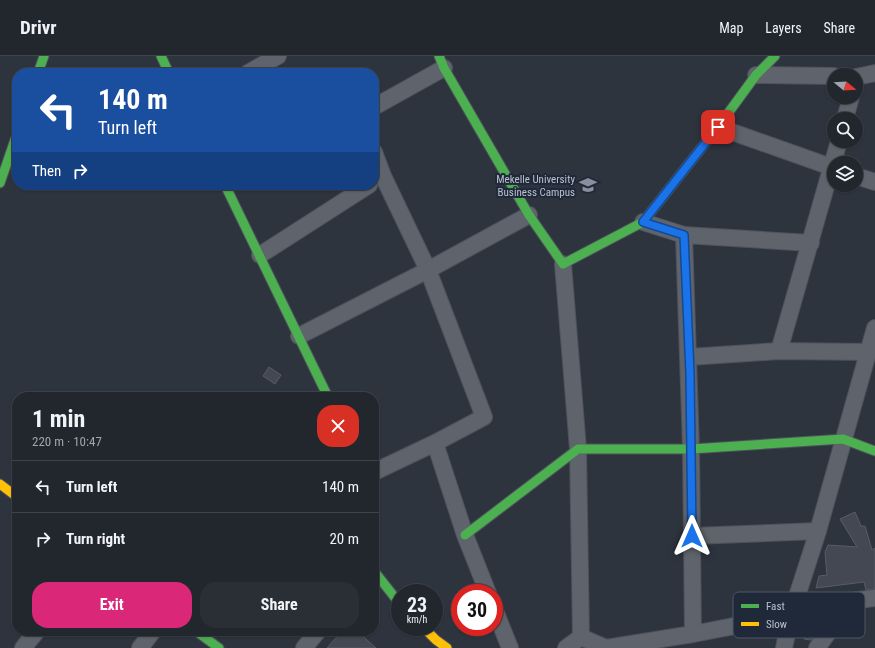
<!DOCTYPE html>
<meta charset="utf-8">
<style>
:root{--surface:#22272e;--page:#2a2f36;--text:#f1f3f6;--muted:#a2a5aa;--line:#3f444a;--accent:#db2777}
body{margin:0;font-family:"Roboto Condensed",sans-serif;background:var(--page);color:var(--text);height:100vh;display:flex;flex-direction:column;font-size:15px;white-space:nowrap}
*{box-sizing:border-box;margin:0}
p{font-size:13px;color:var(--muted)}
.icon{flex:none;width:22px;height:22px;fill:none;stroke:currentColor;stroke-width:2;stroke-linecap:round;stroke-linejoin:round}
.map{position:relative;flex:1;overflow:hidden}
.panel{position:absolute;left:12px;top:336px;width:367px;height:244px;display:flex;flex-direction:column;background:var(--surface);border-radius:16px;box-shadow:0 1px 3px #0004,0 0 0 1px var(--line)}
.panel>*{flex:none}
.guide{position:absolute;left:12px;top:12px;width:367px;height:122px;border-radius:16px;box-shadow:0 1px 3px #0004,0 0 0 1px var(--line);background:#1a4fa0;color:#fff;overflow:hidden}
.needle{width:26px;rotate:108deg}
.buttons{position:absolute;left:827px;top:12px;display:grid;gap:8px}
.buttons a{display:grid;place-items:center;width:36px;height:36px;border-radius:50%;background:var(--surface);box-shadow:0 1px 3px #0004,0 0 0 1px var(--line);font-size:20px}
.speed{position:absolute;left:391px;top:528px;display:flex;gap:8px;font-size:20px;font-weight:700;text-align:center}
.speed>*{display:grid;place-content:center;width:52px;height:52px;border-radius:50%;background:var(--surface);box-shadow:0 1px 3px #0004,0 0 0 1px var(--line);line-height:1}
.speed small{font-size:10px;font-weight:400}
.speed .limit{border:6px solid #d22;background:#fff;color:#111}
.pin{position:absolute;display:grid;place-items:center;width:34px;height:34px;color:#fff;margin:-17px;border-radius:8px;box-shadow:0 2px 6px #0006}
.me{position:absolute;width:44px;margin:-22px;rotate:0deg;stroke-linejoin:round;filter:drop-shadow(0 0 3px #0008)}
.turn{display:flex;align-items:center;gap:14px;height:84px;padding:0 20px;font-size:18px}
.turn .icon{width:52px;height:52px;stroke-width:2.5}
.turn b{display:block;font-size:28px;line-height:34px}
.then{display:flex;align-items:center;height:38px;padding:0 20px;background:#0003;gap:8px;font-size:15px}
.round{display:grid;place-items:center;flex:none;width:42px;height:42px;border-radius:16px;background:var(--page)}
.headline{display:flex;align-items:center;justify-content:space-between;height:68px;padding:0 20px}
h1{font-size:24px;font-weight:700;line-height:30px}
.cta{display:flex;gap:8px;margin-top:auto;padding:8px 20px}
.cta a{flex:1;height:46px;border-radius:16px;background:var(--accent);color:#fff;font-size:16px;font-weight:700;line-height:46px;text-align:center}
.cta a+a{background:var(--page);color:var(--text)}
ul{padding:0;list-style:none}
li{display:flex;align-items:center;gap:12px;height:52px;padding:0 20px;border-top:1px solid var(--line)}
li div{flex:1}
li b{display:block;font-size:15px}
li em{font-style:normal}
header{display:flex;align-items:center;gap:24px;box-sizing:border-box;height:56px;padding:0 20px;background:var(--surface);border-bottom:1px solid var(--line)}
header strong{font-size:19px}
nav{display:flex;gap:22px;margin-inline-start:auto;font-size:14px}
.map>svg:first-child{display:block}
.building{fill:#434852;stroke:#575c65}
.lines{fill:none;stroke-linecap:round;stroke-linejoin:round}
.street-casing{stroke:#4c515b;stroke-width:18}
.fast-casing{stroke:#4c515b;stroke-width:11}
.slow-casing{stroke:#4c515b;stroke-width:11}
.street{stroke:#5f636b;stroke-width:16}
.fast{stroke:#4caf50;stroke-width:9}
.slow{stroke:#ffc107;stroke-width:9}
.route-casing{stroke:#114b97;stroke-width:10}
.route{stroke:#1a73e8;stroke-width:7}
.labels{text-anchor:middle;stroke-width:4;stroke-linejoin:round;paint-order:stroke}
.poi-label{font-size:11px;fill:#bac0ce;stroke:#20293a;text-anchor:end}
.key{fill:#20293a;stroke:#4e5666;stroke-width:1}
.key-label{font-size:11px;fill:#bac0ce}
</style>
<header>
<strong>Drivr</strong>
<nav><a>Map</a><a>Layers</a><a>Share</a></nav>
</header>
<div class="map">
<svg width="875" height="592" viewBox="0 0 875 592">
<rect width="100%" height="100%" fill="#2e343e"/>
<g class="building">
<polygon points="269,311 281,319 275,328 263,320"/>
<polygon points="855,456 861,470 865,470 872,494 875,492 875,533 866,534 864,526 816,532 819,520 827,519 825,496 828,489 857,491 840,463"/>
<polygon points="809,570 819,574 811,584 804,583"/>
<polygon points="342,575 357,575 376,592 327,592"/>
</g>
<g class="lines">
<g class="street-casing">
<g id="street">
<polyline points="248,17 278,0"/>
<polyline points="756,19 834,20"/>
<polyline points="856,21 875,17"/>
<polyline points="374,51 444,12"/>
<polyline points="845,63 851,41"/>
<polyline points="718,71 834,112"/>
<polyline points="374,96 383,120 428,214 484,361 435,387 374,416"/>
<polyline points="856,120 875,126"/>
<polyline points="643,166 684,179 811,187"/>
<polyline points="684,179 691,393 693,578"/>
<polyline points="260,199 369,129"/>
<polyline points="563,208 578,393 581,581"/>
<polyline points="299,280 428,214 529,159"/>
<polyline points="779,295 839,85"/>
<polyline points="689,301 779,295 869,296"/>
<polyline points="435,387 465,479 488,537"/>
<polyline points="692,480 818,475"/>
<polyline points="494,552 510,592"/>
<polyline points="23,592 37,575"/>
<polyline points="140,592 153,575"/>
<polyline points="304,592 318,575"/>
<polyline points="566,592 581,581 606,592 693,578 791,559 851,545 875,542"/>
<polyline points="784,592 791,559 818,475 875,272"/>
<polyline points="817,592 851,545"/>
</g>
</g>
<g class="fast-casing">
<g id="fast">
<polyline points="161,0 169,17"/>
<polyline points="439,0 444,12 529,159 563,208 643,166 718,71 756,19 775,0"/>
<polyline points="38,17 44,0"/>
<polyline points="0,127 17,78"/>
<polyline points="225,129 328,341"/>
<polyline points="465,479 578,393 691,393 843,383 875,395"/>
<polyline points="374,515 400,548"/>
<polyline points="196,575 219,592"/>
</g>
</g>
<g class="slow-casing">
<g id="slow">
<polyline points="0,428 17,441"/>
<polyline points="423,571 436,584 447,592"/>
</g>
</g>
<use href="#street" class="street"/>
<use href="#fast" class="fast"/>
<use href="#slow" class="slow"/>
</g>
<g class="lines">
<g class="route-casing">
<polyline id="route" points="692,480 690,317 684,179 643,166 718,71"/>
</g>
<use href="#route" class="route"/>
</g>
<defs>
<g id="university-bare" transform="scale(1.38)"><path d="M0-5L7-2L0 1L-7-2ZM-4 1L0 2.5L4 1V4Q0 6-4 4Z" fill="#898f9c" stroke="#20293a" stroke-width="2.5" paint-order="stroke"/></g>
</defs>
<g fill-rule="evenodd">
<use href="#university-bare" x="588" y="129"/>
</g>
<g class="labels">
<g class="poi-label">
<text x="575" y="127">Mekelle University<tspan x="575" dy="13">Business Campus</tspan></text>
</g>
</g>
<rect x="733" y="536" width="132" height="46" rx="6" class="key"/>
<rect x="741" y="548" width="18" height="4" fill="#4caf50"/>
<rect x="741" y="566" width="18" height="4" fill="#ffc107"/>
<g class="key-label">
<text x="766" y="554">Fast</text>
<text x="766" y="572">Slow</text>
</g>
</svg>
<div class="buttons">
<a><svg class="needle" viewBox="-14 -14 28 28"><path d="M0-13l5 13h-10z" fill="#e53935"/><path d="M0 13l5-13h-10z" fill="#a2a5aa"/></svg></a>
<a><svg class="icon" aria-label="search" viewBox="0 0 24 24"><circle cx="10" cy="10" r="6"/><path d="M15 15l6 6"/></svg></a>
<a><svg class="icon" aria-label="layers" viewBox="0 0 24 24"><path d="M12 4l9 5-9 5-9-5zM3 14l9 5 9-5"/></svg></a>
</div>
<div class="speed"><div>23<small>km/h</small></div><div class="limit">30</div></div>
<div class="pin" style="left:718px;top:71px;background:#d93025"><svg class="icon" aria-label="arrive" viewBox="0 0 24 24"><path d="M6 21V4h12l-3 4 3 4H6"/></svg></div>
<svg class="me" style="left:692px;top:480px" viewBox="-20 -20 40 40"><path d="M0-17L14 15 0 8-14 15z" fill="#1a73e8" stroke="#fff" stroke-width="4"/></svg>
<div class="guide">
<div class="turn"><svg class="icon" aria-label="left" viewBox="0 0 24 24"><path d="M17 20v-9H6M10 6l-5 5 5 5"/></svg><div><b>140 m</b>Turn left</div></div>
<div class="then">Then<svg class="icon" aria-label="right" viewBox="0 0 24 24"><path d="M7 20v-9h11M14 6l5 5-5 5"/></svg></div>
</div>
<section class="panel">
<div class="headline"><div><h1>1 min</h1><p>220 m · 10:47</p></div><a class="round" style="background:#d93025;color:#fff"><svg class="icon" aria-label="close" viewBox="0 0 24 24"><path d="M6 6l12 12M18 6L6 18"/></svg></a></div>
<ul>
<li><svg class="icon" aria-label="left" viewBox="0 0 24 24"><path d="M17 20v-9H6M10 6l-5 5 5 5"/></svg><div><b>Turn left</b></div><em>140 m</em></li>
<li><svg class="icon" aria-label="right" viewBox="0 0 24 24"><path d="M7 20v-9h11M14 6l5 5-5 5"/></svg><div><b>Turn right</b></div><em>20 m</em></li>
</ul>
<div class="cta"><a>Exit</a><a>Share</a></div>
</section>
</div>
